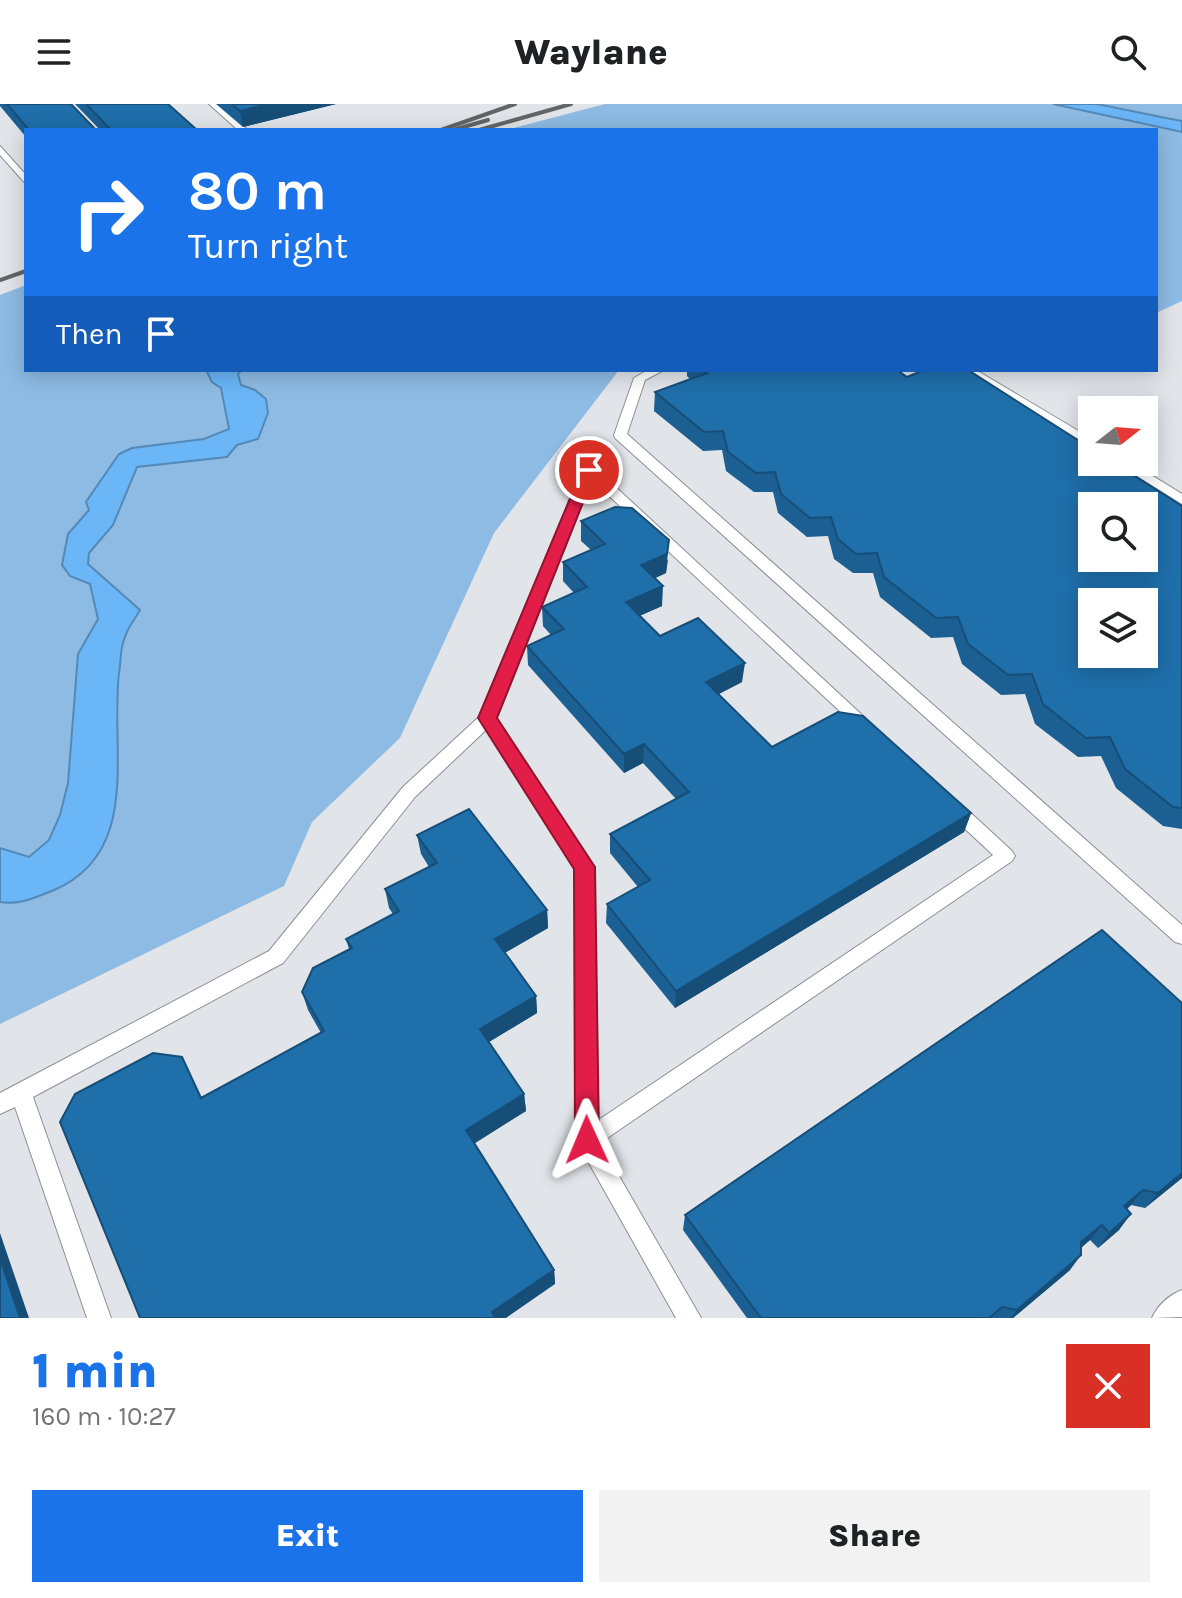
<!DOCTYPE html>
<meta charset="utf-8">
<style>
:root{--surface:#fff;--page:#f2f2f2;--text:#202124;--muted:#757577;--accent:#1a73e8}
body{margin:0;font-family:Karla,sans-serif;background:var(--page);color:var(--text);height:100vh;display:flex;flex-direction:column;font-size:30px;white-space:nowrap}
*{box-sizing:border-box;margin:0}
p{font-size:26px;color:var(--muted)}
.icon{flex:none;width:44px;height:44px;fill:none;stroke:currentColor;stroke-width:2;stroke-linecap:round;stroke-linejoin:round}
.map{position:relative;height:1214px;overflow:hidden}
.details{display:flex;flex-direction:column;background:var(--surface);flex:1}
.details>*{flex:none}
.guide{position:absolute;left:24px;top:24px;width:1134px;height:244px;border-radius:0px;box-shadow:0 4px 20px #0003;background:#1a73e8;color:#fff;overflow:hidden}
.needle{width:52px;rotate:73deg}
.buttons{position:absolute;left:1078px;top:292px;display:grid;gap:16px}
.buttons a{display:grid;place-items:center;width:80px;height:80px;border-radius:0px;background:var(--surface);box-shadow:0 4px 20px #0003;font-size:40px}
.pin{position:absolute;display:grid;place-items:center;width:68px;height:68px;color:#fff;margin:-34px;border:4px solid #fff;border-radius:50%;box-shadow:0 2px 8px #0007}
.me{position:absolute;width:88px;margin:-44px;rotate:359deg;stroke-linejoin:round;filter:drop-shadow(0 0 6px #0008)}
.turn{display:flex;align-items:center;gap:28px;height:168px;padding:0 32px;font-size:36px}
.turn .icon{width:104px;height:104px;stroke-width:2.5}
.turn b{display:block;font-size:56px;line-height:68px}
.then{display:flex;align-items:center;height:76px;padding:0 32px;background:#0003;gap:16px;font-size:30px}
.round{display:grid;place-items:center;flex:none;width:84px;height:84px;border-radius:0px;background:var(--page)}
.overview{display:flex;align-items:center;justify-content:space-between;height:136px;padding:0 32px}
h1{font-size:48px;font-weight:800;line-height:60px;color:var(--accent)}
.primary-button{display:flex;gap:16px;margin-top:auto;padding:16px 32px}
.primary-button a{flex:1;height:92px;border-radius:0px;background:var(--accent);color:#fff;font-size:32px;font-weight:800;line-height:92px;text-align:center}
.primary-button a+a{background:var(--page);color:var(--text)}
header{display:flex;justify-content:space-between;align-items:center;height:104px;padding:0 32px;background:var(--surface);font-size:36px;font-weight:800}
.map>svg:first-child{display:block}
.green{fill:#8ebbe3}
.water{fill:#6bb6f7;stroke:#5489b7;stroke-width:2}
.lines{fill:none;stroke-linecap:round;stroke-linejoin:round}
.service-casing{stroke:#8c8f93;stroke-width:2}
.service{fill:#fff;fill-rule:evenodd}
.rail{stroke:#626466;stroke-width:4}
.wall{fill:#1b5f93}
.shaded-wall{fill:#164e78}
.building{fill:#1f6fab;stroke:#164e78;stroke-width:2;fill-rule:evenodd}
.route{fill:#e11d48;stroke:#92132f;stroke-width:2}
</style>
<header><svg class="icon" aria-label="menu" viewBox="0 0 24 24"><path d="M4 6h16M4 12h16M4 18h16"/></svg>Waylane<svg class="icon" aria-label="search" viewBox="0 0 24 24"><circle cx="10" cy="10" r="6"/><path d="M15 15l6 6"/></svg></header>
<div class="map">
<svg width="1182" height="1214" viewBox="0 0 1182 1214">
<rect width="100%" height="100%" fill="#e1e5e9"/>
<g class="green">
<polygon points="605,0 1182,0 1182,197 1156,209 1156,26 506,26"/>
<polygon points="26,181 26,266 619,266 494,429 400,634 312,718 284,782 0,920 0,191"/>
</g>
<g class="water">
<polygon points="1053,0 1097,0 1171,15 1182,17 1182,28"/>
<path d="M206,266H242L238,270L241,281L255,286L266,295L268,309L258,335L237,341L227,353L137,363L113,421L89,449L88,460L140,506C135,515 128,523 125,533C120,543 121,558 119,569C110,645 143,750 52,787C33,794 20,801 0,798V744L29,753L49,736L60,711L68,679L78,550L98,515L90,480L70,472L62,461L68,430L89,406L86,398L119,350L132,344L204,335L229,325L221,284L212,278Z"/>
</g>
<g class="lines">
<g class="service-casing">
<g id="service">
<polygon points="209,0 218,0 248,26 238,26"/>
<polygon points="0,42 26,71 26,80 0,51"/>
<polygon points="648,266 664,266 645,276 627,330 1182,821 1182,840 1175,838 615,334 614,331 634,274"/>
<polygon points="961,266 976,266 1092,335 1092,344"/>
<polygon points="1114,358 1130,358 1182,390 1182,400"/>
<polygon points="589,362 594,363 875,623 873,627 861,627 592,376 496,614 593,763 597,1017 993,751 948,709 945,704 948,699 960,699 1012,747 1015,752 1012,757 600,1039 701,1214 676,1214 576,1036 575,764 487,625 415,693 283,859 33,993 111,1214 87,1214 15,1003 0,1010 0,989 269,847 403,683 481,611 582,366"/>
<path d="M1182,1186V1213L1152,1214C1158,1201 1169,1191 1182,1186Z"/>
</g>
</g>
<use href="#service" class="service"/>
<g class="rail">
<polyline points="441,26 515,0"/>
<polyline points="453,26 488,16"/>
<polyline points="479,26 571,0"/>
<polyline points="0,176 26,167"/>
</g>
</g>
<g class="wall">
<polygon points="0,0 71,0 96,26 26,26 26,33 0,2"/>
<polygon points="75,0 168,0 197,26 100,26"/>
<polygon points="216,0 336,0 243,23"/>
<polygon points="687,266 897,266 907,273 1182,402 1182,725 1163,722 1116,684 1101,652 1078,653 1035,620 1025,590 1001,591 962,560 953,533 931,534 880,493 873,469 853,469 834,455 828,432 807,433 778,409 773,388 754,388 726,367 722,346 703,347 654,307 655,288 690,275 687,272"/>
<polygon points="581,417 668,456 666,469 655,474 662,502 639,512 660,532 742,578 719,590 772,643 971,709 964,728 675,904 606,819 607,800 638,783 610,749 610,730 676,695 643,659 624,669 528,561 527,542 551,531 543,522 542,503 574,489 563,477 563,458 591,446 581,437"/>
<polygon points="417,731 547,806 548,824 505,849 536,892 537,909 489,938 524,990 526,1007 474,1039 554,1166 555,1180 201,994 321,929 308,906 302,888 349,845 346,835 393,810 389,804 385,785 429,763 421,750"/>
<polygon points="1182,899 1182,1074 1145,1104 1131,1101 1127,1105 1119,1126 1098,1144 1090,1136 1081,1144 1070,1166 1013,1214 747,1214 683,1126 685,1111"/>
</g>
<g class="shaded-wall">
<polygon points="268,0 336,0 243,23 240,7"/>
<polygon points="669,436 666,469 640,481 641,461"/>
<polygon points="663,482 662,502 626,518 626,498"/>
<polygon points="745,559 742,578 705,597 706,578"/>
<polygon points="644,640 643,659 624,669 624,650"/>
<polygon points="971,709 964,728 675,904 676,887"/>
<polygon points="547,806 548,824 497,853 495,835"/>
<polygon points="536,892 537,909 482,942 480,925"/>
<polygon points="524,990 526,1007 469,1043 466,1026"/>
<polygon points="1182,1069 1182,1074 1145,1104 1158,1089"/>
<polygon points="1143,1086 1131,1101 1112,1118 1124,1102"/>
<polygon points="1131,1110 1119,1126 1098,1144 1109,1129"/>
<polygon points="1102,1121 1090,1136 1070,1153 1081,1138"/>
<polygon points="0,1129 29,1214 20,1214 0,1154"/>
<polygon points="1081,1151 1070,1166 1013,1214 1011,1214 1017,1206"/>
<polygon points="554,1166 555,1180 506,1214 493,1214 492,1208"/>
</g>
<g class="building">
<polygon points="7,0 71,0 96,26 29,26"/>
<polygon points="86,0 168,0 197,26 111,26"/>
<polygon points="232,0 268,0 240,7"/>
<path d="M704,266H897L907,273L924,266H968L1092,345V358H1113L1182,402V704L1173,703L1125,665L1110,633L1086,634L1043,600L1032,570L1008,571L968,540L958,513L936,514L884,473L877,449L856,450L838,435L831,413L810,414L781,390L775,368L756,369L728,348L723,327L704,328L655,288L707,269ZM1092,402H1144V454H1092ZM1092,498H1144V550H1092Z"/>
<polygon points="615,403 632,404 669,436 667,450 641,461 663,482 626,498 660,532 698,514 745,559 706,578 772,643 838,608 863,612 971,709 676,887 607,800 650,776 610,730 689,688 644,640 624,650 527,542 564,525 542,503 587,483 563,458 605,440 581,417"/>
<polygon points="469,705 547,806 495,835 536,892 480,925 524,990 466,1026 554,1166 492,1208 495,1214 140,1214 60,1018 75,990 153,949 182,953 201,994 324,927 302,888 313,864 352,844 346,835 399,807 385,785 437,759 417,731"/>
<polygon points="1102,826 1182,899 1182,1069 1158,1089 1143,1086 1124,1102 1131,1110 1109,1129 1102,1121 1081,1138 1081,1151 1017,1206 1002,1203 989,1214 761,1214 685,1111"/>
<polygon points="0,1154 20,1214 0,1214"/>
</g>
<polygon class="route" points="589,361 596,366 497,614 595,763 599,1036 596,1044 587,1048 579,1044 575,1036 574,765 478,614 582,366"/>
</svg>
<div class="buttons">
<a><svg class="needle" viewBox="-14 -14 28 28"><path d="M0-13l5 13h-10z" fill="#e53935"/><path d="M0 13l5-13h-10z" fill="#757577"/></svg></a>
<a><svg class="icon" aria-label="search" viewBox="0 0 24 24"><circle cx="10" cy="10" r="6"/><path d="M15 15l6 6"/></svg></a>
<a><svg class="icon" aria-label="layers" viewBox="0 0 24 24"><path d="M12 4l9 5-9 5-9-5zM3 14l9 5 9-5"/></svg></a>
</div>
<div class="pin" style="left:589px;top:366px;background:#d93025"><svg class="icon" aria-label="arrive" viewBox="0 0 24 24"><path d="M6 21V4h12l-3 4 3 4H6"/></svg></div>
<svg class="me" style="left:587px;top:1036px" viewBox="-20 -20 40 40"><path d="M0-17L14 15 0 8-14 15z" fill="#e11d48" stroke="#fff" stroke-width="4"/></svg>
<div class="guide">
<div class="turn"><svg class="icon" aria-label="right" viewBox="0 0 24 24"><path d="M7 20v-9h11M14 6l5 5-5 5"/></svg><div><b>80 m</b>Turn right</div></div>
<div class="then">Then<svg class="icon" aria-label="arrive" viewBox="0 0 24 24"><path d="M6 21V4h12l-3 4 3 4H6"/></svg></div>
</div>
</div>
<section class="details">
<div class="overview"><div><h1>1 min</h1><p>160 m · 10:27</p></div><a class="round" style="background:#d93025;color:#fff"><svg class="icon" aria-label="close" viewBox="0 0 24 24"><path d="M6 6l12 12M18 6L6 18"/></svg></a></div>
<div class="primary-button"><a>Exit</a><a>Share</a></div>
</section>
